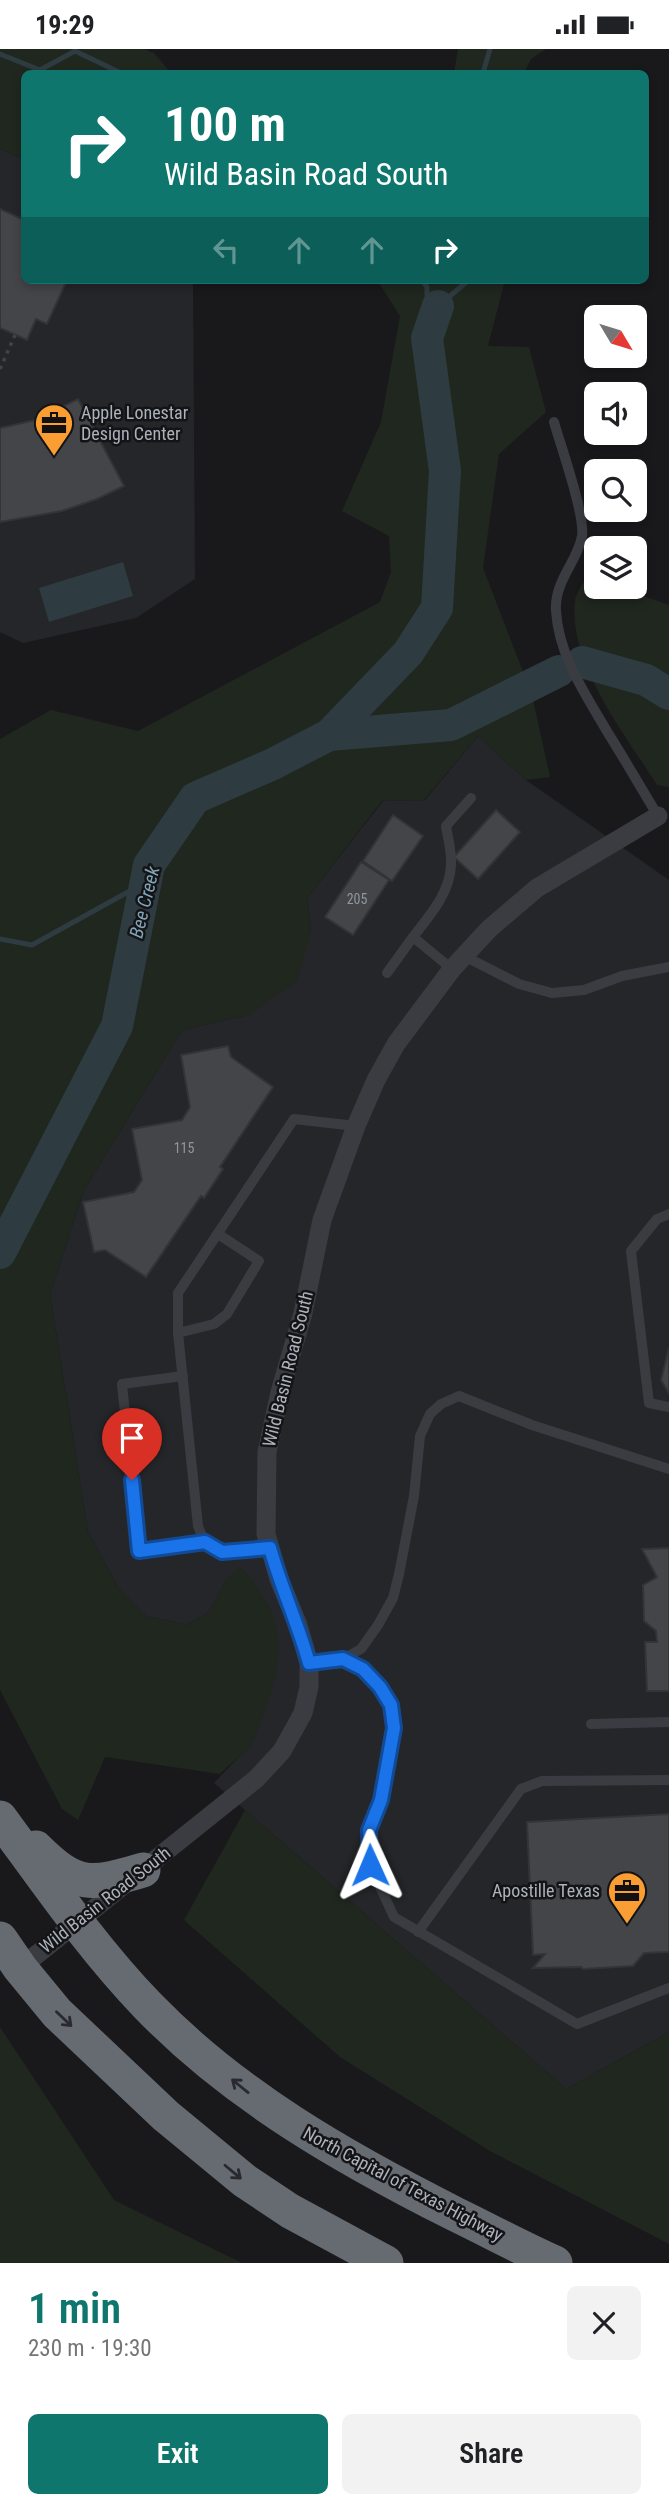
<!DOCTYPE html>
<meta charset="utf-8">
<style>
:root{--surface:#fff;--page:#f2f2f2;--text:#202124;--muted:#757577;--accent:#0f766e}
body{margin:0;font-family:"Roboto Condensed",sans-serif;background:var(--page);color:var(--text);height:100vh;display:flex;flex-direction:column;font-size:26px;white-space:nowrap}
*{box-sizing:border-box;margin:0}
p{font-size:23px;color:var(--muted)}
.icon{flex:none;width:38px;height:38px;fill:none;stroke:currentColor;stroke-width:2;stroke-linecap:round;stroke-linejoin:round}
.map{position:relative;height:2214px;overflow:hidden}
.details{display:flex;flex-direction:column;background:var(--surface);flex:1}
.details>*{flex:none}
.guide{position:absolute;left:21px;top:21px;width:628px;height:214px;border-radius:10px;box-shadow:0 4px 10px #0003;background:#0f766e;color:#fff;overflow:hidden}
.needle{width:46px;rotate:128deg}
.fabs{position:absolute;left:584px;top:256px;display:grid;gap:14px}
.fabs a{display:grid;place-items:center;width:63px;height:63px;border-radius:10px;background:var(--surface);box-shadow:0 4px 10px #0003;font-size:35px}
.pin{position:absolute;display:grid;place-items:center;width:60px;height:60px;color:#fff;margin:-72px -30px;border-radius:50% 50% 50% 0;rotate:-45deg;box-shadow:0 0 7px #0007}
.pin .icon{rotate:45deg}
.me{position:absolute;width:77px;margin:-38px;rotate:359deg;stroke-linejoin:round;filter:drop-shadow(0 0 5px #0008)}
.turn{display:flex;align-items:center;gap:24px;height:147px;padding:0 28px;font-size:32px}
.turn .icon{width:91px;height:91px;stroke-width:2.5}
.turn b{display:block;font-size:49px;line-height:60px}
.lanes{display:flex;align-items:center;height:66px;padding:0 28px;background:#0003;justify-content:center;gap:35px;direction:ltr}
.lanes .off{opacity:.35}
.round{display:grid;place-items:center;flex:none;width:74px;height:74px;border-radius:10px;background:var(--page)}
.head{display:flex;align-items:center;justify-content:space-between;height:119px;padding:0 28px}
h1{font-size:42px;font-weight:600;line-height:52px;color:var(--accent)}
.action{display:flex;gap:14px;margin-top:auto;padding:14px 28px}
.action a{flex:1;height:80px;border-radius:10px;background:var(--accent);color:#fff;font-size:28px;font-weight:600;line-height:80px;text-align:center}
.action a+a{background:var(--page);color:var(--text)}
.status{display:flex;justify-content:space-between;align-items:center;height:49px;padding:0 35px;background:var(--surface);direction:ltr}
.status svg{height:19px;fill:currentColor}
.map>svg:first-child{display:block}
.built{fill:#252629}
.green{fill:#1f271f}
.water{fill:#2e3b41}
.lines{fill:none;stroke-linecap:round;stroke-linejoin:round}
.stream{stroke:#2e3b41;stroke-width:5}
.river{stroke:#2e3b41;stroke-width:32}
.building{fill:#434549;stroke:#333438;stroke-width:2}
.path{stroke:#404348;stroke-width:3.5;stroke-dasharray:3.5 5;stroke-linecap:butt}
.lane{stroke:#3a3c41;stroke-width:10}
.street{stroke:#3a3c41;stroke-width:19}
.highway{stroke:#666b72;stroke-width:35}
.oneway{stroke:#282a2e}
.route-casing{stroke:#114b97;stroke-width:18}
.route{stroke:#1a73e8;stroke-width:12}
.labels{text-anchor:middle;stroke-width:5;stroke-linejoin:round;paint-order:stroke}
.number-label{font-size:14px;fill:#91979f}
.poi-label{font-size:18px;fill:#abb2bc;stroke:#141417;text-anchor:start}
.street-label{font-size:18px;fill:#abb2bc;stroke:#141417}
.water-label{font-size:19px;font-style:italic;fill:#81a5b8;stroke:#141417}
</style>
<div class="status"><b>19:29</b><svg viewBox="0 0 49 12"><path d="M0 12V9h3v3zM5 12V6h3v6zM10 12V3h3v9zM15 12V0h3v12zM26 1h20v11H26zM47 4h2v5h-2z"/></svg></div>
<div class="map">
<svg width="669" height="2214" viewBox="0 0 669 2214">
<rect width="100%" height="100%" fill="#19191c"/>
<g class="built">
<polygon points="0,100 24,110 24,231 193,231 195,530 136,569 23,594 0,583"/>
<polygon points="478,687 526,731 669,831 669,1983 566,2040 214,1734 252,1694 227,1530 209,1563 187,1576 146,1567 119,1540 88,1483 50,1245 84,1141 182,981 249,966 311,883 307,849 383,752 425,751"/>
</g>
<g class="green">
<polygon points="0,0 144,0 154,4 171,24 24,24 24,110 0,100"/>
<polygon points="458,0 546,0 531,10 524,24 454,24"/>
<path d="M377,231H505L488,297L529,298L546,363L499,405L483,519L532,646L550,728L526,731L478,687L424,751L382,752L307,849L311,883L297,932L249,966L182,981L84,1141L50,1245L88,1483L119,1540L146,1567L187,1576L209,1563L227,1529L240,1518C285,1564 287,1605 264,1664C260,1673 257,1686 252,1694C244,1705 230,1715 220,1725L105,1708L78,1771L62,1760L0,1641V690L51,661L138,682L380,553L391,523L389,487L342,462L381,373L400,267Z"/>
<path d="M587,527L597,531V537H615L669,556V738L657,736C625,685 568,614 575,552C576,544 583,535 587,527Z"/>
<polygon points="245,1761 566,2040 669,1983 669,2195 490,2102 340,2008 184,1871"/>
<polygon points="0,1978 114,2151 242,2214 0,2214"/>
</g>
<polygon class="water" points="123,513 133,547 49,573 39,539"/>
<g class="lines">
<g class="stream">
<polyline points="0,5 40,21 75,2 121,24"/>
<polyline points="483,24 490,0"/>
<polyline points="422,231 427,238 427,289"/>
<polyline points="438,257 469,231"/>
<polyline points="0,890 32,896 146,833"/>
</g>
<g class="river">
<polyline points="582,613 646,631 669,645"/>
<polyline points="329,686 408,604 437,559 445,422 427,289 438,257"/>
<polyline points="0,1204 117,977 149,816 195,749 273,715 329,686 451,676 559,622"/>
</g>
</g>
<g class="building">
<polygon points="0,160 24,171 24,231 67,231 47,275 36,270 27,291 0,279"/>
<polygon points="78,350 124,437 97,450 62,462 0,473 0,379 35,371"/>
<polygon points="496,761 520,783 478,830 454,808"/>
<polygon points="393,766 423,787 392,832 363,812"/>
<polygon points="361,813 389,831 353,886 325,868"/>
<polygon points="228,997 231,1008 273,1038 220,1118 223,1120 204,1149 201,1147 146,1228 105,1201 94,1203 83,1153 134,1143 142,1131 132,1080 182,1071 190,1058 181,1006"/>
<polygon points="669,1299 669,1344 661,1331"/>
<polygon points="669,1499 669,1642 647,1642 645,1593 657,1593 656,1582 644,1572 643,1536 657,1528 642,1500"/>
<polygon points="669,1765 669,1903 644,1904 633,1917 583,1920 581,1918 533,1919 545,1905 533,1906 527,1773"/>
</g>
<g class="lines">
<polyline class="path" points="0,320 15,286"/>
<g class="lane">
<path d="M554,373C561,398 585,465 582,487C578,512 554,532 556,562C559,608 586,646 608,684C625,711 641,739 658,767"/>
<path d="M413,888C430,866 450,844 451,816C452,803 448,790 446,777L471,749"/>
<polyline points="464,907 519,935 552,944 584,941 622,927 669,918"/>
<polyline points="387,924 413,888 452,920"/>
<polyline points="669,1165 657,1170 631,1202 649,1354 669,1358"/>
<polyline points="178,1284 214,1275 227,1265 259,1212 218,1185"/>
<polyline points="183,1327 122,1335 139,1502 205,1493"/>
<path d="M270,1499C240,1501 210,1513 198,1477L178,1284V1244L294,1070L356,1077"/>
<polyline points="343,1610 363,1620 380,1638 391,1656 394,1679 390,1701 381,1751 369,1781 370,1816 394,1868 577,1975 669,1939"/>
<polyline points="309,1614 343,1610 361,1600 378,1576 393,1549 399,1525 414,1447 420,1387 430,1365 441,1355 459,1347 532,1376 669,1420"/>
<polyline points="591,1675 669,1673"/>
<polyline points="418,1883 521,1740 542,1732 669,1731"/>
</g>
<polyline class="street" points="20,1919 256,1730 282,1702 303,1664 309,1638 309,1614 298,1576 279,1530 266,1485 267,1403 280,1343 303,1264 322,1171 356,1077 376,1031 396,995 452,920 489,880 537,839 658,767"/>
<g class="highway">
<path d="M0,1769C47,1833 93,1900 148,1957C235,2047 344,2109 455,2165C488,2181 521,2199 555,2214"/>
<path d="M36,1799C77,1840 92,1836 143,1821"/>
<polyline points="0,1890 20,1919 57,1964 166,2067 245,2132 290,2162 386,2214"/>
</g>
</g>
<defs><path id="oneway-shaft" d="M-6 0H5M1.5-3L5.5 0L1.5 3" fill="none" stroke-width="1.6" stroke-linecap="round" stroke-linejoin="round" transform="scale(1.75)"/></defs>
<g class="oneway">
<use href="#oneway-shaft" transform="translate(64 1970) rotate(44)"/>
<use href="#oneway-shaft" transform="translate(240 2037) rotate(-141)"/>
<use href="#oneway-shaft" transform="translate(233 2123) rotate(40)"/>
</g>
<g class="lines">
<g class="route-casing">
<path id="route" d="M132,1431L139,1502L205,1493L222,1503L270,1499C281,1538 298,1575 309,1614L343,1610L363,1620L380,1638L391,1656L394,1679L390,1701L381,1751L369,1781L370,1816"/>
</g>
<use href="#route" class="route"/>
</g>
<defs>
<g id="office-pin" transform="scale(2.0125)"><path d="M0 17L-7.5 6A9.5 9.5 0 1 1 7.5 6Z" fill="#fa9d33" stroke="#141417"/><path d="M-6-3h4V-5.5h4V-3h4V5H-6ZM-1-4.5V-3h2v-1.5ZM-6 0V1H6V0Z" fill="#111"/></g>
</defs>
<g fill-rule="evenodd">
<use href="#office-pin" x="54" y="374"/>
<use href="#office-pin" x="627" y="1842"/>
</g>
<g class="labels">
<g class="number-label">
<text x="357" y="855">205</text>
<text x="184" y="1104">115</text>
</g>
<g class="poi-label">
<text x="81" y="370">Apple Lonestar<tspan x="81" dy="21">Design Center</tspan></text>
<text x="600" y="1848" text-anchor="end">Apostille Texas</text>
</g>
<g class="street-label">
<text transform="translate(288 1320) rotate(-76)" y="6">Wild Basin Road South</text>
<text transform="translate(105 1851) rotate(-38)" y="6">Wild Basin Road South</text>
<text transform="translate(403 2135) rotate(28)" y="6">North Capital of Texas Highway</text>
</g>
<g class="water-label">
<text transform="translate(144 853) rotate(-76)" y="7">Bee Creek</text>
</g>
</g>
</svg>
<div class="fabs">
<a><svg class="needle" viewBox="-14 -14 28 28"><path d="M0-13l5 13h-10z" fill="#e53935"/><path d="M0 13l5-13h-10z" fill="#757577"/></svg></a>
<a><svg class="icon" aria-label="sound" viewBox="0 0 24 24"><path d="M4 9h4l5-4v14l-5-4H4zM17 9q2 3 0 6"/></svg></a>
<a><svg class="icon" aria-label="search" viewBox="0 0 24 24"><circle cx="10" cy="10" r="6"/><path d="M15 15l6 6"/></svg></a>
<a><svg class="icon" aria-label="layers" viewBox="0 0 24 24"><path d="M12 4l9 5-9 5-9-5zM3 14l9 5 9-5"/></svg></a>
</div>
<div class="pin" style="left:132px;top:1431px;background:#d93025"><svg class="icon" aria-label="arrive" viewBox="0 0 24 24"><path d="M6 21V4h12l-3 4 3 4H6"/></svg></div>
<svg class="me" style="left:370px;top:1816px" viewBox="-20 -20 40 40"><path d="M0-17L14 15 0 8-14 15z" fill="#1a73e8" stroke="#fff" stroke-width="4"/></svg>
<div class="guide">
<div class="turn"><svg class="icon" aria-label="right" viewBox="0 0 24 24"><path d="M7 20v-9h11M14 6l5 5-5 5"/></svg><div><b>100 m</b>Wild Basin Road South</div></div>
<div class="lanes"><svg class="icon off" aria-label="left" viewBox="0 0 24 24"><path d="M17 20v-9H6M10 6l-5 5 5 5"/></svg><svg class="icon off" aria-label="ahead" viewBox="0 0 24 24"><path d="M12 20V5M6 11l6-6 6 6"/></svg><svg class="icon off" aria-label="ahead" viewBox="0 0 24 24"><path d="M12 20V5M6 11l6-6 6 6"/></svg><svg class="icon" aria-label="right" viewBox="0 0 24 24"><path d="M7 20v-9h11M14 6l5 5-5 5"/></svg></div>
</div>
</div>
<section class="details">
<div class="head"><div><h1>1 min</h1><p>230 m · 19:30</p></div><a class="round"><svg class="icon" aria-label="close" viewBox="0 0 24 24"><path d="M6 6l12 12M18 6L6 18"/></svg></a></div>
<div class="action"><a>Exit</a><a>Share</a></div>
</section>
